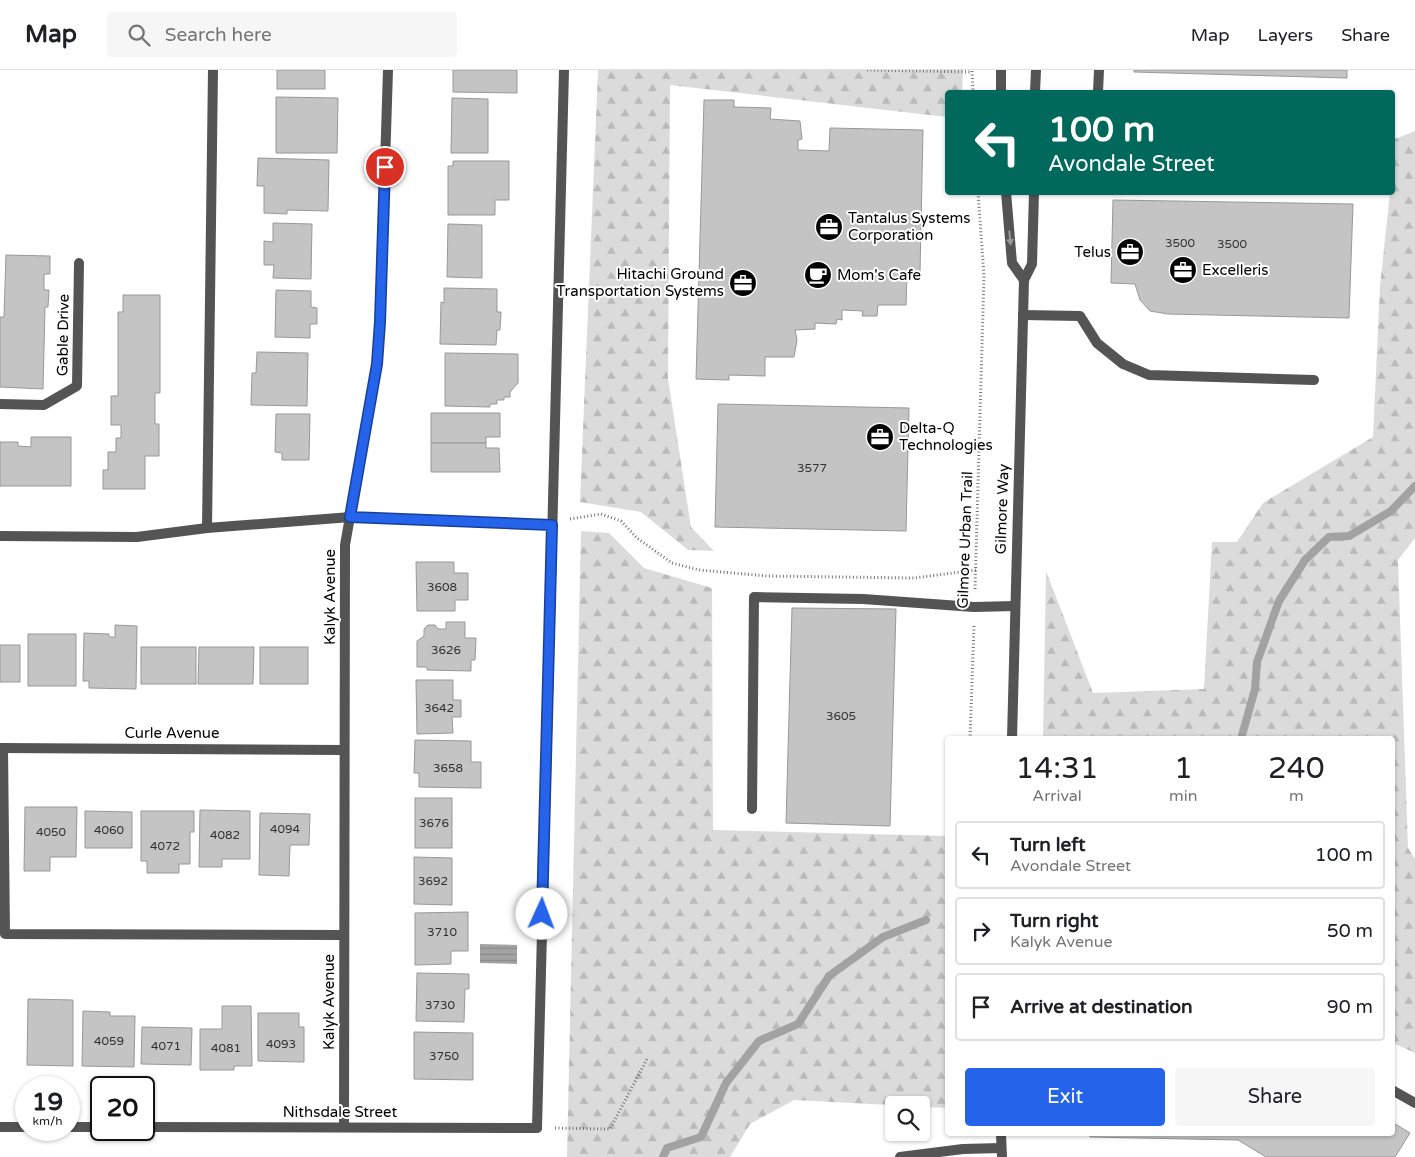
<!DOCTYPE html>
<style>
:root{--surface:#fff;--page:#f6f6f6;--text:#202124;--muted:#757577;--line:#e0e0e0;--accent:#2563eb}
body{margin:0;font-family:"Varela Round",sans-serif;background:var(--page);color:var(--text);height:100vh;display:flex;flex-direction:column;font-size:19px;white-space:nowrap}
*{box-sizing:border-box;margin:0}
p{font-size:16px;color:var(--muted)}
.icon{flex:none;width:28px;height:28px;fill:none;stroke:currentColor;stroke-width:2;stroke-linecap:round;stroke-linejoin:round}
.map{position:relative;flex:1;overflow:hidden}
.panel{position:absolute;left:945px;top:666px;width:450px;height:400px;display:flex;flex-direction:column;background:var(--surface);border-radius:5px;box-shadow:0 1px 4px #0004}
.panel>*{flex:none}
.banner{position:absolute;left:945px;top:20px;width:450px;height:105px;border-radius:5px;box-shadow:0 1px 4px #0004;background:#00695c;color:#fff;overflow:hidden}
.buttons{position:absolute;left:885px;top:1026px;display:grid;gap:10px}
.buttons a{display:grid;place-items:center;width:45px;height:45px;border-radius:5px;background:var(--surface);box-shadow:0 1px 4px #0004;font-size:25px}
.speed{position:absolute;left:15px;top:1006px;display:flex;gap:10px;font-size:25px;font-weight:700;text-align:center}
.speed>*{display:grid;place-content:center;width:65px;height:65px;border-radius:50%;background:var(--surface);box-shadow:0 1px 4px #0004;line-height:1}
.speed small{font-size:12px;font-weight:400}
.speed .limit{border:2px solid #111;border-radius:8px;background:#fff;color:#111}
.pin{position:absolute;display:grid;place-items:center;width:42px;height:42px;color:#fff;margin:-21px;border:2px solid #fff;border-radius:50%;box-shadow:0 1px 5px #0007}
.me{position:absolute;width:55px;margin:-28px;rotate:2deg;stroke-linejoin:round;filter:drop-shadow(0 0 4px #0008)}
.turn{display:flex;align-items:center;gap:18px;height:105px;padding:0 20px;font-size:22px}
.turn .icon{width:65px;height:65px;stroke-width:2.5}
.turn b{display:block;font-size:35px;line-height:42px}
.eta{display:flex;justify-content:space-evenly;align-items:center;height:85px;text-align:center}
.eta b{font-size:30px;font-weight:600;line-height:35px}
.action{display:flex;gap:10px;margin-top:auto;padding:10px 20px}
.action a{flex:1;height:58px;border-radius:5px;background:var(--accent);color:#fff;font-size:20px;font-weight:600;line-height:58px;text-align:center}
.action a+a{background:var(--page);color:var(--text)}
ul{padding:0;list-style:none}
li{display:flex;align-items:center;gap:15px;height:68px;margin:0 10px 8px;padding:0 10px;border:2px solid var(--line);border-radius:5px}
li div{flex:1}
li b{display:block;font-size:19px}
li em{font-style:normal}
header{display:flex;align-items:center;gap:30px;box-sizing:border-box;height:70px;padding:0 25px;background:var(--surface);border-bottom:1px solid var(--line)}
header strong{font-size:24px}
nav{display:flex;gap:28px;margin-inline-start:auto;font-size:18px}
.search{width:350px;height:45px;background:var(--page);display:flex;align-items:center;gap:12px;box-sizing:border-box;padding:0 18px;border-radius:5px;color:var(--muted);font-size:19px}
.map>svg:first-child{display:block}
.forest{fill:url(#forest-firs)}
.water{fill:url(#water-rules)}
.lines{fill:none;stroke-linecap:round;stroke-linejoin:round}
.stream{stroke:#a2a2a2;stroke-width:8}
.building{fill:#c4c4c4;stroke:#989898}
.path{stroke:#767676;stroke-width:3;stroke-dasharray:1 2.5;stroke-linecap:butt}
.service{stroke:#545454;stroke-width:10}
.minor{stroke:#545454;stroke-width:10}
.tertiary{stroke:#545454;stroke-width:10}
.oneway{fill:#989898}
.route-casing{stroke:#184099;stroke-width:12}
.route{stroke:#2563eb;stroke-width:9}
.labels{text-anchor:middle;stroke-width:4;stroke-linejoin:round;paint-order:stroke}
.number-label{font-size:12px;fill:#313131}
.poi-label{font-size:15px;fill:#000;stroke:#fff;text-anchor:start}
.street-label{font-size:15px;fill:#000;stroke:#fff}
</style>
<header>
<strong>Map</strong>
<div class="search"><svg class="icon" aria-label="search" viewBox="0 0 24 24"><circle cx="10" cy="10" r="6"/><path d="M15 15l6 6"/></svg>Search here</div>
<nav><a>Map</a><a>Layers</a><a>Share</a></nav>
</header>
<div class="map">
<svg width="1415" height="1087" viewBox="0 0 1415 1087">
<defs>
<pattern id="forest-firs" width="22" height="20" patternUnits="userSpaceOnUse" patternTransform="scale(1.25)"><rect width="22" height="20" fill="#dbdbdb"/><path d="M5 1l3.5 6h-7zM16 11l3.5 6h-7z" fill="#bababa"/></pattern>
<pattern id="water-rules" width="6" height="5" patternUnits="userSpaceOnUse" patternTransform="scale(1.25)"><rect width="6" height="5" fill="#a2a2a2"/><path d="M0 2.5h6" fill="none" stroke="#8a8a8a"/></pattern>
</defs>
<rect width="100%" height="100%" fill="#fff"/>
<g class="forest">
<polygon points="598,0 963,0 962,22 948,22 947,47 670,15 668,309 691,457 714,481 688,480 641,442 580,432"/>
<polygon points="1415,61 1415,468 1398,490 1408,778 1415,789 1415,983 1393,973 1392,669 1043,669 1046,501 1093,623 1204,619 1212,472 1237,472 1263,433 1373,367 1380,216 1390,123 1392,122 1395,69"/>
<polygon points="581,461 609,463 644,498 712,518 713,760 947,766 947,1038 794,1030 750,1054 730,1087 567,1087"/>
</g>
<polygon class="water" points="480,874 517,875 517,894 480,893"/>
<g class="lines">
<g class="stream">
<polyline points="1241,669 1255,619 1257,592 1279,531 1305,490 1329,467 1349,466 1391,441 1415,416"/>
<polyline points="663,1087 667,1078 701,1067 726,1013 759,971 798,954 829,906 883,867 926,850"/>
</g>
</g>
<g class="building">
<rect x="277" y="0" width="48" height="19"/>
<polygon points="453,0 517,0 517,23 453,22"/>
<polygon points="1134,0 1347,0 1347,8 1134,2"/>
<polygon points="276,27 338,28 337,83 276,83"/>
<polygon points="452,28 488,29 488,83 451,83"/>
<polygon points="704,30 734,30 734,37 771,38 770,49 800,51 802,69 798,70 798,80 829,81 830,58 923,60 920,203 907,203 906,235 878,235 877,246 862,246 863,241 842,240 842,250 837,249 836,254 815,253 815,259 795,260 797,270 794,287 765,287 765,306 729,305 729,310 696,309"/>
<polygon points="258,88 329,90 328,141 287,140 287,144 264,143 264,116 257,116"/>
<polygon points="453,91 509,91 509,130 495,130 495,145 448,145 448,96 453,96"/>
<polygon points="1113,130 1353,134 1349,248 1168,244 1150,241 1140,230 1135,214 1111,213"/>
<polygon points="273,153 312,154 311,209 273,208 274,195 264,195 264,171 273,172"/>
<polygon points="448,154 482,155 482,208 447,207"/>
<polygon points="6,185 50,186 50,204 44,204 44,220 49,220 48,237 45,237 43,319 0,317 0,247 4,247"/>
<polygon points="444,218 497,219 497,242 501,242 500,260 497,260 496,275 440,274 441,232 444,233"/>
<polygon points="276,220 311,221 311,237 317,238 317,254 310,254 310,268 275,267"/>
<polygon points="123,225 160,225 160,323 155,323 155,354 159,354 159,386 145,386 145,419 103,419 103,400 108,400 108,382 116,382 116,368 121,368 121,355 111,355 111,326 118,326 118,242 123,242"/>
<polygon points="257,282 308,283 307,336 251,335 252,303 256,303"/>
<polygon points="445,283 518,284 518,313 510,322 510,327 504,327 504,330 497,330 497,334 490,334 490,337 445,336"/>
<polygon points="718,334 909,338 906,461 715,457"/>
<polygon points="431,343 500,343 500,367 486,367 486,373 431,373"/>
<polygon points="276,344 310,344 309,390 282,390 282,383 275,382"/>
<polygon points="31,367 71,367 71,416 0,416 0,372 18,372 18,376 31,377"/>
<polygon points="431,373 486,373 486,378 499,378 500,402 431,402"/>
<polygon points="416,492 454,492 454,503 468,503 468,530 455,530 455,541 417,541"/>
<polygon points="792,538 896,539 890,756 786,753"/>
<polygon points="446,552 465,552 465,568 476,568 475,590 471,590 471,601 427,600 427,597 417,597 417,571 424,566 424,559 428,555 435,555 438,559 446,559"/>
<polygon points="115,555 137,556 136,619 89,618 89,611 83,611 84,563 109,564 109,567 115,567"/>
<rect x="28" y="564" width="48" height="52"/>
<rect x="0" y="575" width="20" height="37"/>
<rect x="141" y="577" width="55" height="37"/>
<polygon points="199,577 254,577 253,614 198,614"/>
<rect x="260" y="577" width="48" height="37"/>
<polygon points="416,610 453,610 453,630 461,630 461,647 452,647 453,663 417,664"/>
<polygon points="415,670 471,671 471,692 481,692 481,718 419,717 419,703 414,703"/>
<rect x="415" y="728" width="37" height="50"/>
<polygon points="25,737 77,737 76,787 50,787 50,801 24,801"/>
<polygon points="200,740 250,741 250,789 222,789 222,797 199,797"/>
<polygon points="85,741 132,742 132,778 85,778"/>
<polygon points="141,741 194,741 194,762 190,762 190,794 179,794 179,803 147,803 147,791 141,791"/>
<polygon points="260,743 310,744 309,775 290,775 289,806 259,805"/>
<polygon points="414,787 452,788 452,835 414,834"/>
<polygon points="468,842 468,881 451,881 451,894 415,895 415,843"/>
<polygon points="417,903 469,904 469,919 465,919 464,952 416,951"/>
<polygon points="28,929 73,930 73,996 27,995"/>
<polygon points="222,936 251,936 252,996 234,996 234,1000 200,1000 200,959 222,959"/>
<polygon points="83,941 110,942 110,946 135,946 134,997 82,996"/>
<polygon points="258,943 299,943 299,957 304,957 304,992 258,991"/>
<polygon points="142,957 192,958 191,995 141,994"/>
<polygon points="414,962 473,963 473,1010 414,1009"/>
<polygon points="1392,1052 1410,1063 1395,1087 1266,1087 1238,1070 1090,1067 1090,1064 1392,1064"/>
</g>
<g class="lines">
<g class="path">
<polyline points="867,0 972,2"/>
<polyline points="972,1 973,22"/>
<polyline points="570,449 601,444 621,451 637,468 672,493 699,500 767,506 914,508 976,500"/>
<polyline points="975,519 984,206 978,122"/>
<polyline points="970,669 974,555"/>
<polyline points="555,1058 610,1059 647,989"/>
</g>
<g class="service">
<polyline points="1098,22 1099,0"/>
<polyline points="1023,245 1080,246 1097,273 1123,294 1149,305 1314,310"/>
<polyline points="0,334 44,335 77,316 79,193"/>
<polyline points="207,458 213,0"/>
<polyline points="0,466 137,467 207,458 351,447 552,455"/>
<polyline points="3,678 5,864 344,865"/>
<polyline points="752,739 754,527 863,529 974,537 1015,536"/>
<polyline points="1392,1020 1415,1033"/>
<polyline points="537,1058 564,0"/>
<polyline points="900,1087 963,1079 1001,1078"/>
</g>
<g class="minor">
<polyline points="0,678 344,680"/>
<polyline points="0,1057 26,1057"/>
<polyline points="69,1057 101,1057"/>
<polyline points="144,1057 537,1058"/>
<polyline points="344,1057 345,475 377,294 380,252 388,0"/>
</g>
<g class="tertiary">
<polyline points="1001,0 1001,22"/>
<polyline points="1035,22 1036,0"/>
<polyline points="1006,122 1012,193 1024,210"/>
<polyline points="1012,669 1024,210 1032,194 1034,122"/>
<polyline points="1001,1064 1002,1087"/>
</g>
</g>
<defs><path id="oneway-solid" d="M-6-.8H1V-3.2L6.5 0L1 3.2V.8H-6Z" transform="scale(1.25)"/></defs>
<use class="oneway" href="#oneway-solid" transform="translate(1010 168) rotate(84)"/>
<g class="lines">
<g class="route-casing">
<polyline id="route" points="385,97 380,252 377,294 350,447 552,455 542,844"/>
</g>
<use href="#route" class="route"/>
</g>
<defs>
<g id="office-disc" transform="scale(1.4375)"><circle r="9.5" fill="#000" stroke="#fff"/><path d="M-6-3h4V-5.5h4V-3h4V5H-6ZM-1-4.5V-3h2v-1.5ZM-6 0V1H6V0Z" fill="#fff"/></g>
<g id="cafe-disc" transform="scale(1.4375)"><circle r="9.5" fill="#000" stroke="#fff"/><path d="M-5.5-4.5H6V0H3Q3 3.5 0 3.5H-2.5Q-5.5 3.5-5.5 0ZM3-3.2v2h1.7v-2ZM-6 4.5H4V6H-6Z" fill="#fff"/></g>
</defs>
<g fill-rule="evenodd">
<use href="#office-disc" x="829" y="157"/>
<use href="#office-disc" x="1130" y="182"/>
<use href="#office-disc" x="1183" y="200"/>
<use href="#cafe-disc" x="818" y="205"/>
<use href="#office-disc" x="743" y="213"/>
<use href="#office-disc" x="880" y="367"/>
</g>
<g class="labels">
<g class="number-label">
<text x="1180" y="177">3500</text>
<text x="1232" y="178">3500</text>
<text x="812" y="402">3577</text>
<text x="442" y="521">3608</text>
<text x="446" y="584">3626</text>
<text x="439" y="642">3642</text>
<text x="841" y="650">3605</text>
<text x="448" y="702">3658</text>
<text x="434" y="757">3676</text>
<text x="285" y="763">4094</text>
<text x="109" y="764">4060</text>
<text x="51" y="766">4050</text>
<text x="225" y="769">4082</text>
<text x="165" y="780">4072</text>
<text x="433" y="815">3692</text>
<text x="442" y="866">3710</text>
<text x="440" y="939">3730</text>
<text x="109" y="975">4059</text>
<text x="281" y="978">4093</text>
<text x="166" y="980">4071</text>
<text x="226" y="982">4081</text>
<text x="444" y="990">3750</text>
</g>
<g class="poi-label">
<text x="848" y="153">Tantalus Systems<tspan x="848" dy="17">Corporation</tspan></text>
<text x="1111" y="187" text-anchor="end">Telus</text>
<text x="1202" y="205">Excelleris</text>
<text x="724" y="209" text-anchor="end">Hitachi Ground<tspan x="724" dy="17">Transportation Systems</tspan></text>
<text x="837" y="210">Mom's Cafe</text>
<text x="899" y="363">Delta-Q<tspan x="899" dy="17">Technologies</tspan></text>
</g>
<g class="street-label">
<text transform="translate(63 265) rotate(-89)" y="5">Gable Drive</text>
<text transform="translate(1002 439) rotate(-88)" y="5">Gilmore Way</text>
<text transform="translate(965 470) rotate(-88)" y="5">Gilmore Urban Trail</text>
<text transform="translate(330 527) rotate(-90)" y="5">Kalyk Avenue</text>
<text x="172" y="668">Curle Avenue</text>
<text transform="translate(329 932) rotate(-90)" y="5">Kalyk Avenue</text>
<text x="340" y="1047">Nithsdale Street</text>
</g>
</g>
</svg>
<div class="buttons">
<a><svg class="icon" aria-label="search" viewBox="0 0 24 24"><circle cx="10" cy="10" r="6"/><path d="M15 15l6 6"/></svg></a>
</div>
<div class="speed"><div>19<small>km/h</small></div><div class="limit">20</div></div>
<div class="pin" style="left:385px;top:97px;background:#d93025"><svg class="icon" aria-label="arrive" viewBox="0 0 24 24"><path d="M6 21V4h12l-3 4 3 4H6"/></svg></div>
<svg class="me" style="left:542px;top:844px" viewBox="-20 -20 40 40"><circle r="19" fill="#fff"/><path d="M0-13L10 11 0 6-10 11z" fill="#2563eb"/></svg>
<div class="banner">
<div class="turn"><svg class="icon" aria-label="left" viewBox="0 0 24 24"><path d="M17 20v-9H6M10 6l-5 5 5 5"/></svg><div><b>100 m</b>Avondale Street</div></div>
</div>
<section class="panel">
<div class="eta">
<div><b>14:31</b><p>Arrival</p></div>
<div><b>1</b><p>min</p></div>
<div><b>240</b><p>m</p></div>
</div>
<ul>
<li><svg class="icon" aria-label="left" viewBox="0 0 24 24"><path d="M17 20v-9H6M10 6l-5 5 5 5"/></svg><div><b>Turn left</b><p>Avondale Street</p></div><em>100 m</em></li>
<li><svg class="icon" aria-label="right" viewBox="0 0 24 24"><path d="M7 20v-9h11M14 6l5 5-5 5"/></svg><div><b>Turn right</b><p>Kalyk Avenue</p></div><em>50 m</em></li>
<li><svg class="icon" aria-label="arrive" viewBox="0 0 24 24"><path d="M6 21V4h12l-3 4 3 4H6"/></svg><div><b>Arrive at destination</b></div><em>90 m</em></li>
</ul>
<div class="action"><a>Exit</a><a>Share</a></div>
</section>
</div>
